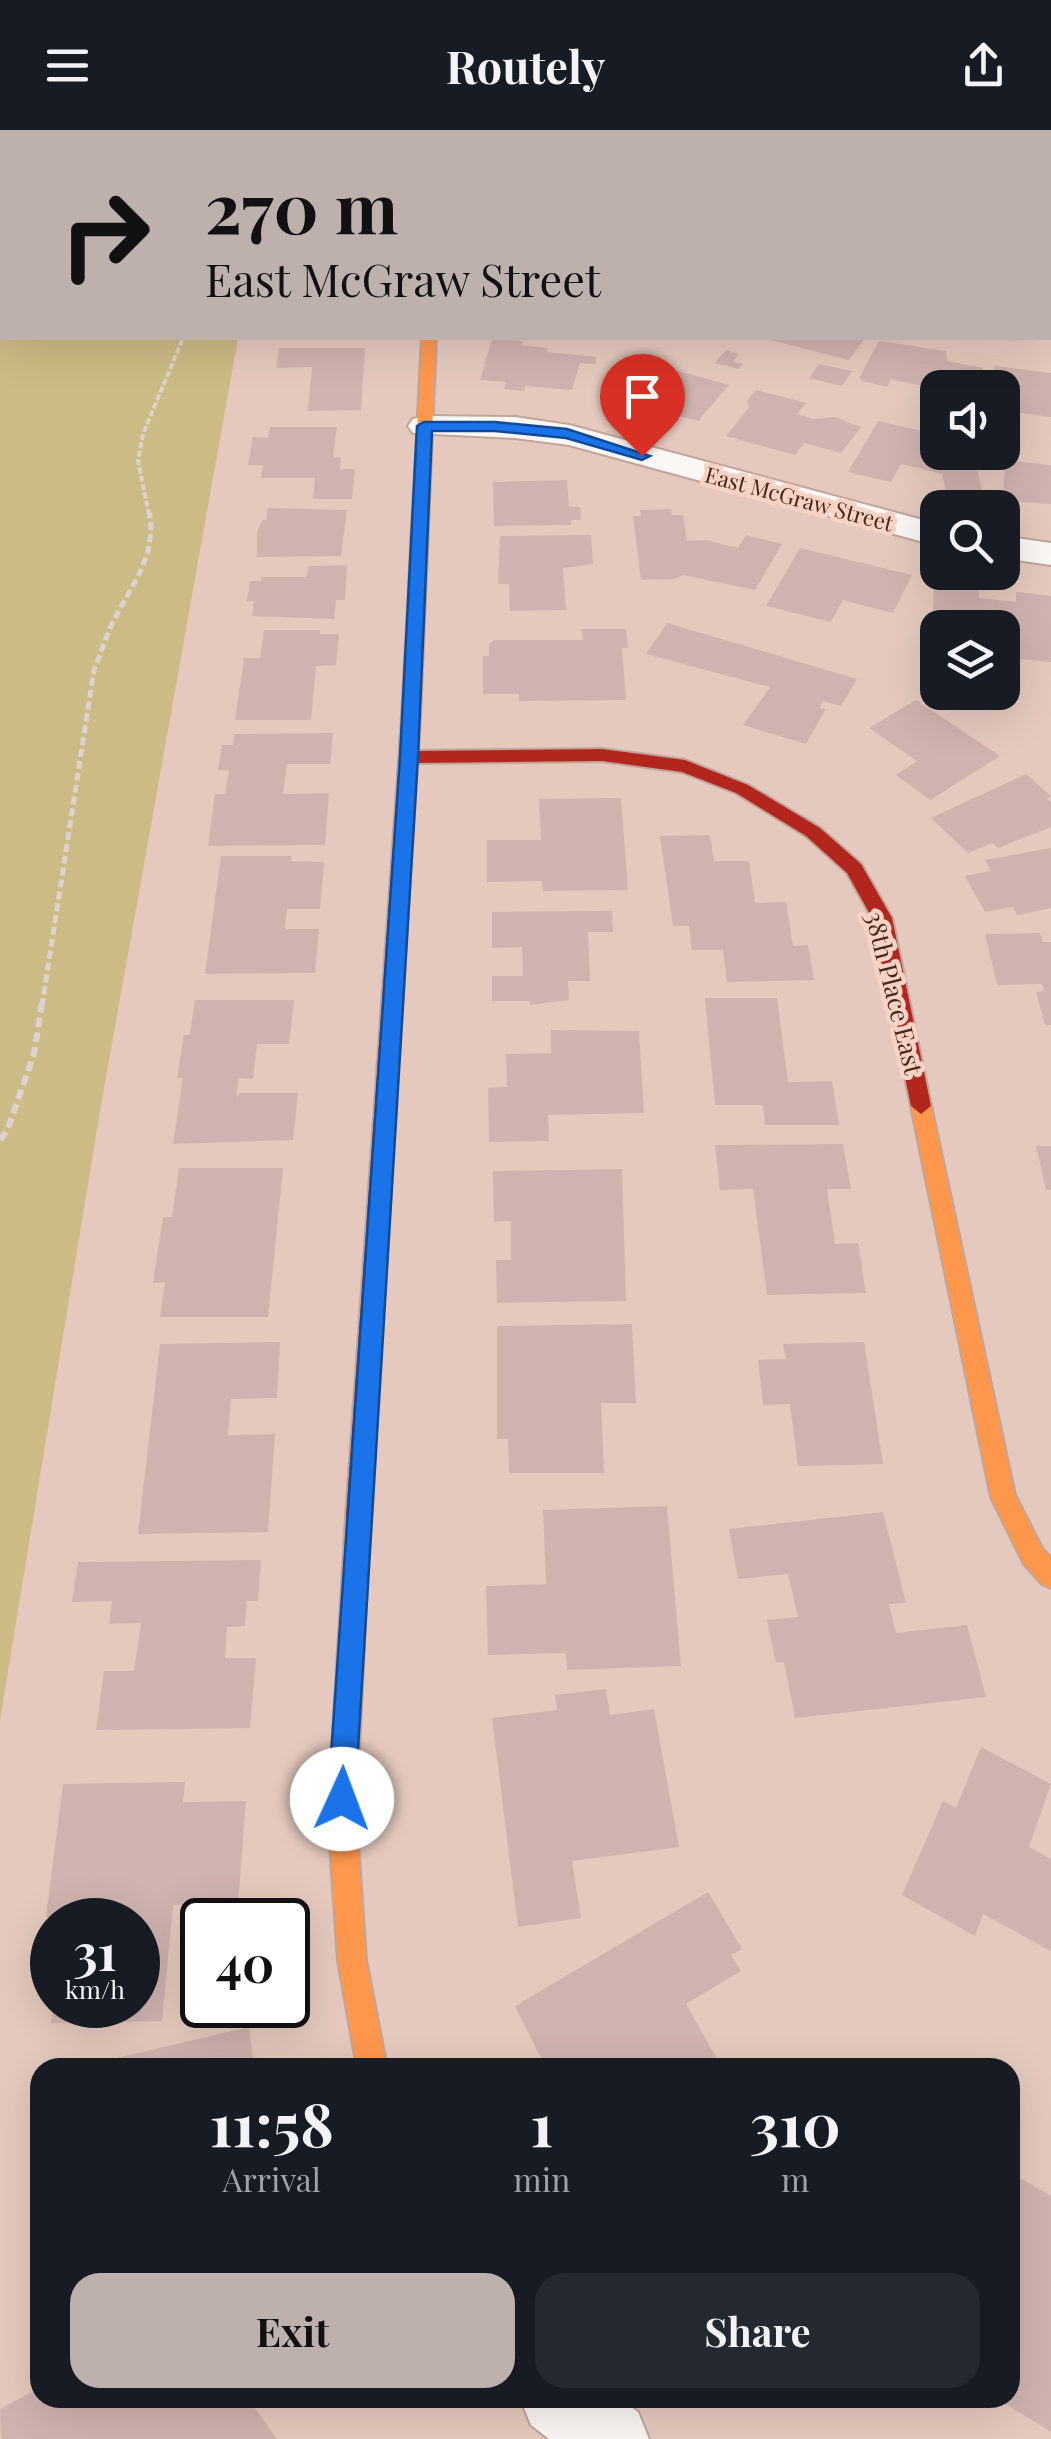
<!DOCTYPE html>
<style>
:root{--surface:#171b24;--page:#242831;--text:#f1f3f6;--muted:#9ea1a6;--accent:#bdb0ad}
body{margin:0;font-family:"Playfair Display",serif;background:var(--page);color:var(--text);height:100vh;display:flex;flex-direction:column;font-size:38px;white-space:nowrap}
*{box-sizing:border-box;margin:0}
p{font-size:32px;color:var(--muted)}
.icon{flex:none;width:55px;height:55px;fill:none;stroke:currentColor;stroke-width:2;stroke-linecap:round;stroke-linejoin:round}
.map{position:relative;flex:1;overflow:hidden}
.drawer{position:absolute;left:30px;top:1928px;width:990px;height:350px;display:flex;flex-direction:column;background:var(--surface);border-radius:30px;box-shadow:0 10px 40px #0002}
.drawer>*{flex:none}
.top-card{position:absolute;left:0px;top:0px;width:1052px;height:210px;box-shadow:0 10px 40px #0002;background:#bdb0ad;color:#111;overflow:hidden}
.fabs{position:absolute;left:920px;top:240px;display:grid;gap:20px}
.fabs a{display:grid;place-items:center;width:100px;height:100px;border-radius:20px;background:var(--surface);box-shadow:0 10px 40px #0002;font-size:50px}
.speed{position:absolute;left:30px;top:1768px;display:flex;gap:20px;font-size:50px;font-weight:700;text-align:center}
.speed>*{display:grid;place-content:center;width:130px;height:130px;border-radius:50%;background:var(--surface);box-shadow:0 10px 40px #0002;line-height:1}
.speed small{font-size:25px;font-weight:400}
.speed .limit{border:5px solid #111;border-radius:15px;background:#fff;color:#111}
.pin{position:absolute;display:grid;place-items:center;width:85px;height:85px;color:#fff;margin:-102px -42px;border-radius:50% 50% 50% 0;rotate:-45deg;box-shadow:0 0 10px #0007}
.pin .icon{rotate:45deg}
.me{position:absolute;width:110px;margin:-55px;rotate:2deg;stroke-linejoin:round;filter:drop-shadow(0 0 8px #0008)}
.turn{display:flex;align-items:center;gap:35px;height:210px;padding:0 40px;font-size:45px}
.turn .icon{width:130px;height:130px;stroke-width:2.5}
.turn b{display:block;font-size:70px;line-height:85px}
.eta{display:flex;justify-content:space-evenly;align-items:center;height:170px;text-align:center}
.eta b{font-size:60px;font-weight:700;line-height:70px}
.primary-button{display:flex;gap:20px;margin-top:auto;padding:20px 40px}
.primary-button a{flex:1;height:115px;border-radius:30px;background:var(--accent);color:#111;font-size:40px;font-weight:700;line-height:115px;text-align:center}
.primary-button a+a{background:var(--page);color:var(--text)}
header{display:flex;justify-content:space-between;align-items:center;height:130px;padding:0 40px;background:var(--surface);font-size:45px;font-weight:700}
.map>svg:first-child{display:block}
.green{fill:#cdbb85}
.building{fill:#d0b3ae}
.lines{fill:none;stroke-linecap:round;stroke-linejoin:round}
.street-casing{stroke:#c1a59a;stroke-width:4}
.slow-casing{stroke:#c1a59a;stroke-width:4}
.jam-casing{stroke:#c1a59a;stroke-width:4}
.path-far2{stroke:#dcd3d0;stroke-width:4;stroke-dasharray:6 2.5;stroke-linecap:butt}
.path-far1{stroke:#dcd3d0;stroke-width:5;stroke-dasharray:8 4;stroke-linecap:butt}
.path{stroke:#dcd3d0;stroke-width:6;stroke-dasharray:10 5;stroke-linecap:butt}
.street{fill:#fbf7f5;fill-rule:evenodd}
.slow{fill:#ff974d;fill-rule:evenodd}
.jam{fill:#b3261e;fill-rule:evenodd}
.route{fill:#1a73e8;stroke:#114b97;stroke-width:2.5}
.labels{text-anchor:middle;stroke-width:9;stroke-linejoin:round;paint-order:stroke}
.far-street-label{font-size:22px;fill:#462619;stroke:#f6d3c6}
.street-label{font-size:25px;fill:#462619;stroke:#f6d3c6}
</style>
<header><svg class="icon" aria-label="menu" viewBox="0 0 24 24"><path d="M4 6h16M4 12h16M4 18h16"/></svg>Routely<svg class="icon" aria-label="share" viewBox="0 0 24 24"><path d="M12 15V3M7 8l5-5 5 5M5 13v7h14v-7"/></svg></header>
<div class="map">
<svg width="1051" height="2309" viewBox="0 0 1051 2309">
<rect width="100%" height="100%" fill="#e5c9be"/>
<polygon class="green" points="0,0 270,0 2,2 2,208 238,208 100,981 0,1590"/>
<g class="building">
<polygon points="762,208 865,208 849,230"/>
<polygon points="492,209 523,211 522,215 548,218 547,222 596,227 596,234 580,233 572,260 525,256 524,261 504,259 506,252 480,250"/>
<polygon points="879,211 946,221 947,231 983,238 974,258 934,251 931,258 891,249 887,257 863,251 859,248"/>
<polygon points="279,218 365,218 361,280 308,281 312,237 276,238"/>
<polygon points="726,220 739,224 733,231 743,234 738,239 715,233"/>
<polygon points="639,233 682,242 729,255 698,291 671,284 674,280 647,270 637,282 600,271"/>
<polygon points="819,234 852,241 842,256 809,248"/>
<polygon points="995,236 1051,243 1051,287 1019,283 1019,259 993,255"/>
<polygon points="756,260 806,273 797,284 814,289 835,287 861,297 841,323 804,313 795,325 726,306 749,277 747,271"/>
<polygon points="878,291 938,305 938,322 987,322 977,341 983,364 947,364 942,344 901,334 891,352 848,342"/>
<polygon points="270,297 337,297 333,327 341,327 340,339 355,339 352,369 313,369 315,348 261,348 263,335 248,335 253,307 268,308"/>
<polygon points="1005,330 1051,335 1051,374 1003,371"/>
<polygon points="567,350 569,377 580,377 581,390 571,390 571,395 494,396 493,352"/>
<polygon points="268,378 347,380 341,426 257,427 257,402 262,390 266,390"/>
<polygon points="671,379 672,385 683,385 687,411 706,410 738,418 746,405 782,414 755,460 683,445 674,449 641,450 633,386 641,386 640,380"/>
<polygon points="591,405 593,434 563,438 566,480 510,481 509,454 498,454 500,406"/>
<polygon points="800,418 912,445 893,483 843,470 831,492 766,476"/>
<polygon points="347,435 345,470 336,470 334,489 252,486 254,471 247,471 250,451 261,451 262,447 307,447 308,436"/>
<polygon points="934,454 979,458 979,468 1016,472 1016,462 1051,466 1051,532 1007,528 1007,505 1002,504 1002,498 938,498 938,512 932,511"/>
<polygon points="667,493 857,549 841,576 823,571 820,578 826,579 806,614 743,595 770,557 646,524"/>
<polygon points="582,499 626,499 628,518 622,518 626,570 519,571 519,564 483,564 483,526 489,526 489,514 494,510 583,510"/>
<polygon points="264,500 320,500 320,504 339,504 336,535 316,536 311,590 235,590 244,528 260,528"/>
<polygon points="916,570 1000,626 930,670 896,645 917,631 869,598"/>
<polygon points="333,603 330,634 287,634 283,664 329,663 325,715 208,716 215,664 225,664 229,640 218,640 222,615 233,615 234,604"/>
<polygon points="1026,644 1051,666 1047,669 1051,672 1051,697 998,718 992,713 968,723 931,688"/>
<polygon points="621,668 628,760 543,761 542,751 487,752 487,710 541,710 539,669"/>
<polygon points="710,705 714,731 749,731 755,773 786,772 793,816 808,815 814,850 727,852 723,820 692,820 689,796 673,796 660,706"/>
<polygon points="1051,718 1051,778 1017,785 1013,777 985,782 965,746 991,741 985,730"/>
<polygon points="221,726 292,726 291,731 324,732 320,779 287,779 285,799 319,799 315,843 205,844"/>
<polygon points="612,781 613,802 588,802 590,851 568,851 569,870 530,875 530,871 492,871 492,846 523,846 522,817 492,818 492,782"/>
<polygon points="1040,803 1043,812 1051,812 1051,895 1045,895 1036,862 1044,861 1042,854 997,855 985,804"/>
<polygon points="705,868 777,868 788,952 832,951 839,995 765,995 763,975 715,975"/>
<polygon points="195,870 294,870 289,914 257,914 253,949 239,948 236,968 240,963 298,963 293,1010 173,1014 183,948 177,948 184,905 190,905"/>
<polygon points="551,900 639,901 644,983 548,985 549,1011 489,1012 488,958 507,957 506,924 551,923"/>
<polygon points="843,1014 851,1059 827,1059 835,1114 858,1113 866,1163 767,1165 753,1059 720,1060 715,1015"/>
<polygon points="1036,1016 1051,1016 1051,1060 1046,1060"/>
<polygon points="179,1038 283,1038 268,1187 160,1187 165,1152 153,1153 163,1087 172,1087"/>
<polygon points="622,1039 626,1171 497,1173 496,1130 511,1130 511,1091 494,1092 493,1041"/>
<polygon points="632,1194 636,1273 601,1273 604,1343 509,1343 508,1309 497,1309 497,1196"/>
<polygon points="280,1212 277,1268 231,1269 228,1305 275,1304 268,1402 138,1404 160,1214"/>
<polygon points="864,1212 883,1334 798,1336 790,1274 763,1275 758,1230 786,1229 783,1214"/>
<polygon points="667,1376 681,1536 567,1540 566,1523 488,1525 486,1456 546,1454 543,1380"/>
<polygon points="883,1382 906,1473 889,1474 896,1503 967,1495 986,1567 795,1588 784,1532 776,1533 767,1490 798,1487 788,1444 738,1449 729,1399"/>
<polygon points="261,1430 258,1471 247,1471 245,1496 227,1497 225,1528 256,1528 250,1598 96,1600 104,1541 134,1541 141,1493 109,1494 112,1471 72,1472 78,1432"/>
<polygon points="606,1559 610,1585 654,1579 679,1717 572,1731 581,1788 518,1797 492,1588 557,1580 555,1565"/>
<polygon points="981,1617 1051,1654 1029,1717 1051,1729 1051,1821 983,1784 975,1806 902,1765 943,1671 956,1678"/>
<polygon points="185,1652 183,1672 246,1671 238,1774 173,1775 162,1891 51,1893 54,1875 138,1875 138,1790 46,1787 63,1654"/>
<polygon points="708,1762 742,1819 731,1825 741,1841 686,1874 722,1938 546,1938 515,1876"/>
<polygon points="249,1897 254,1938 83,1938 83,1936"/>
<polygon points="1010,2042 1051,2066 1051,2302 996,2268 1010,2268"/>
<polygon points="40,2258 40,2268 248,2268 277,2309 1,2309 0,2279"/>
</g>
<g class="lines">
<g class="street-casing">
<g id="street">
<rect x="1050" y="175" width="1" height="20"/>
<polygon points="425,286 515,287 569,295 938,394 938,416 569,315 515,308 413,303 408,296 413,289"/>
<polygon points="1002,406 1051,413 1051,435 1002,428"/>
<polygon points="520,2268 619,2268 638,2282 649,2309 549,2309 531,2295"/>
</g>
</g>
<g class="slow-casing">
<g id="slow">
<polygon points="422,208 436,208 420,587 411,593 402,587"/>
<polygon points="921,968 931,976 1015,1365 1042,1418 1051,1428 1051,1458 1042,1454 1024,1434 991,1367 911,976"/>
<polygon points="358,1376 367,1379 370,1387 356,1685 366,1830 387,1938 357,1938 338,1830 328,1685 346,1387 349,1379"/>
</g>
</g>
<g class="jam-casing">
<polygon id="jam" points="411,581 420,587 418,621 602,619 685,630 748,655 820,698 861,734 892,788 931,976 921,984 911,976 872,788 847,743 806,706 736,663 682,642 602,631 417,633 370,1387 367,1395 358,1398 349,1395 346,1387 402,587"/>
</g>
<polyline class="path-far2" points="149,385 138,331 143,304 183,208"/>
<path class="path-far1" d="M42,876L94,540C100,525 105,509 112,494C130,457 158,426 149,382"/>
<polyline class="path" points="0,1010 7,1001 34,924 42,873"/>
<use href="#street" class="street"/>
<use href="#slow" class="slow"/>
<use href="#jam" class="jam"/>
</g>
<polygon class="route" points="424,292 495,292 567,299 650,326 642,330 566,308 495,301 432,301 418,627 355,1669 351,1679 342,1683 332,1679 328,1669 400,627 417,296"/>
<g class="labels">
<g class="far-street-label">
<text transform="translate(799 369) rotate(15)" y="8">East McGraw Street</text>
</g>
<g class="street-label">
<text transform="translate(894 863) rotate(76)" y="9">38th Place East</text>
</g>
</g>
</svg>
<div class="fabs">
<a><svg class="icon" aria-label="sound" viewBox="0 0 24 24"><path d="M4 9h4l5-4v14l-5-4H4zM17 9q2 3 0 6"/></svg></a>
<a><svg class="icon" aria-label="search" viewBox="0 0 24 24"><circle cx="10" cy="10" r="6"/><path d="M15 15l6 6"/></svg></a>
<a><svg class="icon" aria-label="layers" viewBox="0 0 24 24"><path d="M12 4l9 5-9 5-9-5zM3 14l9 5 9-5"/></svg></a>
</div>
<div class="speed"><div>31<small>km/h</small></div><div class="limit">40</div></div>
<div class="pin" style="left:642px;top:326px;background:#d93025"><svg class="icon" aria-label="arrive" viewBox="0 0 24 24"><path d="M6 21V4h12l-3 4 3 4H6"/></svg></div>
<svg class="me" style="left:342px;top:1669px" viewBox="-20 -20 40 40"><circle r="19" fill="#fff"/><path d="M0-13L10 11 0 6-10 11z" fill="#1a73e8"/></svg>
<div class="top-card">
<div class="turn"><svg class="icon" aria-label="right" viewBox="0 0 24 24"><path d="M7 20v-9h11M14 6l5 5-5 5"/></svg><div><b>270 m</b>East McGraw Street</div></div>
</div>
<section class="drawer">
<div class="eta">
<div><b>11:58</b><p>Arrival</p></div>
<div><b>1</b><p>min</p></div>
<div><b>310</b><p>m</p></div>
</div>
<div class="primary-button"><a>Exit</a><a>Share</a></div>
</section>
</div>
